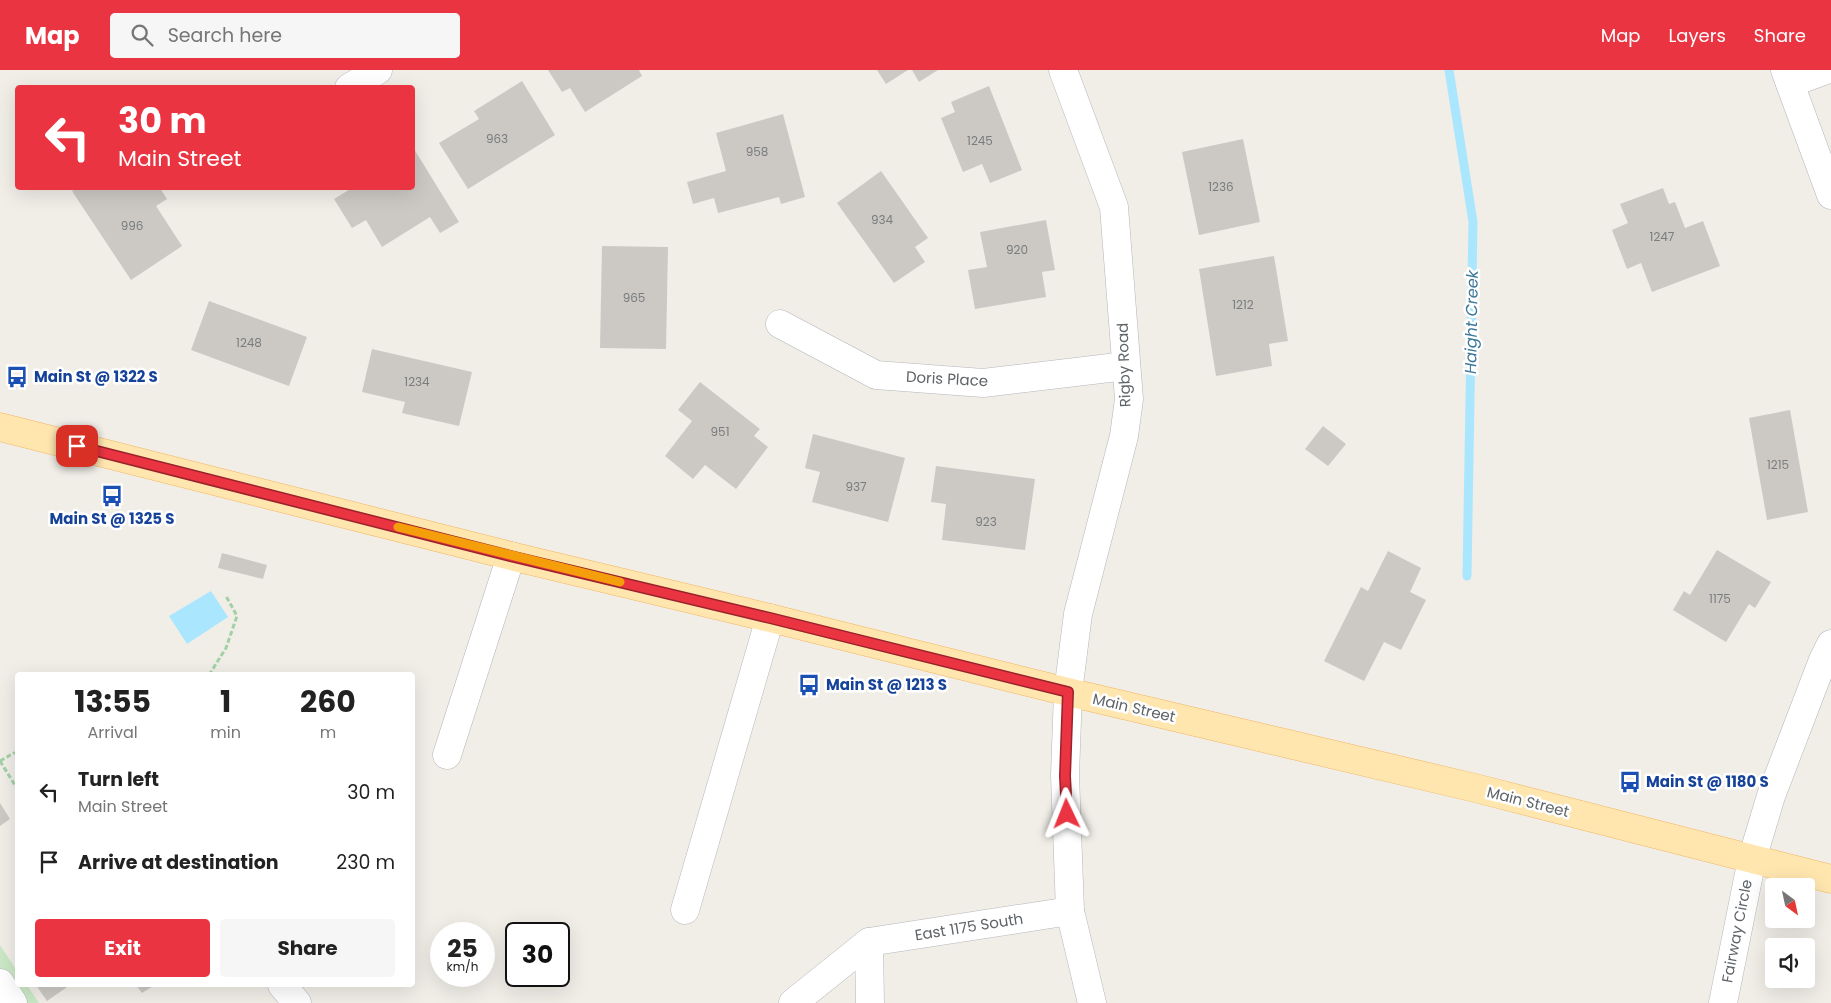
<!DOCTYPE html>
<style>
:root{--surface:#fff;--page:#f6f6f6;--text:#222;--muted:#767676;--accent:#eb3442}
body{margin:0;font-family:Poppins,sans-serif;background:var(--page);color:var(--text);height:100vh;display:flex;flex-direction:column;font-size:19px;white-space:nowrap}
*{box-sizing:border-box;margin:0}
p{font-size:16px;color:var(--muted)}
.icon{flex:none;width:28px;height:28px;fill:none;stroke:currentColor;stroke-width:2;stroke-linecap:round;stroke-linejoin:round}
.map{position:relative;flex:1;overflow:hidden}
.details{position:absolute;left:15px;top:602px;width:400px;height:315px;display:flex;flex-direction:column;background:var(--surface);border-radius:5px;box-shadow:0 5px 20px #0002}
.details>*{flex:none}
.hud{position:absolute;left:15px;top:15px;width:400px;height:105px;border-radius:5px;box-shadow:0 5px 20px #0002;background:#eb3442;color:#fff;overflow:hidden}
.needle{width:32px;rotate:147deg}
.buttons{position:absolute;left:1765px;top:808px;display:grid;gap:10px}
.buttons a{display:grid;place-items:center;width:50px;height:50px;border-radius:5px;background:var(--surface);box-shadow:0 5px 20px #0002;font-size:25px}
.speed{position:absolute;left:430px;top:852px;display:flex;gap:10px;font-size:25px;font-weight:700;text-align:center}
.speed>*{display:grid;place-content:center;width:65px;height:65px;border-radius:50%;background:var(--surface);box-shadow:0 5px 20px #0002;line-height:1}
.speed small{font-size:12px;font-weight:400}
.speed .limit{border:2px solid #111;border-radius:8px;background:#fff;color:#111}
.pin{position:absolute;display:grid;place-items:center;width:42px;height:42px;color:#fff;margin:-21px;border-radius:10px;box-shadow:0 2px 8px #0006}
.me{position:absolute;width:55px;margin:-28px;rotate:358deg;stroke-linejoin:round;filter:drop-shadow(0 0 4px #0008)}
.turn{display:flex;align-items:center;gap:18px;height:105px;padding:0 20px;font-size:22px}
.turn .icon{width:65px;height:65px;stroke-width:2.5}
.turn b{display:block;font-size:35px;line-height:42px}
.eta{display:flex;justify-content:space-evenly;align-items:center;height:85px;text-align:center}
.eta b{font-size:30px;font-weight:700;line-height:35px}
.cta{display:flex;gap:10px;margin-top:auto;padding:10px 20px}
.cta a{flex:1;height:58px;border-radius:5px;background:var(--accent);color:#fff;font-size:20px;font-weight:700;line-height:58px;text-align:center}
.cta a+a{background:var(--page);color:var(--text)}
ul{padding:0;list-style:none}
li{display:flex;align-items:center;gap:15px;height:70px;padding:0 20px}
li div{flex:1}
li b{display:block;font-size:19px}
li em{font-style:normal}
header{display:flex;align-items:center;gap:30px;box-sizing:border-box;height:70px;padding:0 25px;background:var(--accent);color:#fff}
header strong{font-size:24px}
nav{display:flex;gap:28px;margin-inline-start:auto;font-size:18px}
.search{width:350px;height:45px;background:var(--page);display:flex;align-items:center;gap:12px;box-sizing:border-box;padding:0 18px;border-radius:5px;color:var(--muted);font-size:19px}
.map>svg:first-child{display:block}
.green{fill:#cae8c5}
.water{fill:#aae7ff}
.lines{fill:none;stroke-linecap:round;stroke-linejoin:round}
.stream{stroke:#aae7ff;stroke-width:9}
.building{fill:#ccc9c5}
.minor-casing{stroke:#b3b6ba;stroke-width:29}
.major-casing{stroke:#f3b35f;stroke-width:29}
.path{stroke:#a2d1a7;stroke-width:3;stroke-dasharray:5 2.5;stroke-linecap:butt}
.minor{stroke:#fff;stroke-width:28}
.major{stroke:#ffe6af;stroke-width:28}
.route-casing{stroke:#99222b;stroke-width:12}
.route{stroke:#eb3442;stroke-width:9}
.slow{stroke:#f59e0b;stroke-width:9}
.labels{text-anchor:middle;stroke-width:5;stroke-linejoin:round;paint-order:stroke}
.number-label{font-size:12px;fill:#7a7d7f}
.street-label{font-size:15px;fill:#5f6468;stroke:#fff}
.transit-label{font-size:15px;font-weight:bold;fill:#164399;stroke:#fff;text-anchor:start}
.water-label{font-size:16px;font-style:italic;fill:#3b7799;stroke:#fff}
</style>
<header>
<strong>Map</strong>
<div class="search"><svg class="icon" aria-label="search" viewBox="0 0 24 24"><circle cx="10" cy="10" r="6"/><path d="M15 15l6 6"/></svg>Search here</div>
<nav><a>Map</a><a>Layers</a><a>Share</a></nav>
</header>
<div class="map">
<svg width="1831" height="933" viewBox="0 0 1831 933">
<rect width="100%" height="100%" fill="#f1eee8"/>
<polygon class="green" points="0,875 17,901 18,915 27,915 39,933 0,933"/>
<polygon class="water" points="211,521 228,547 187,574 169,546"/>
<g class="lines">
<polyline class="stream" points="1449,0 1473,152 1467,506"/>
</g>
<g class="building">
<polygon points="548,0 639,0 642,6 585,42 570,18 562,22"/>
<polygon points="877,0 908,0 886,14"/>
<polygon points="912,0 938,0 919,12"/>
<polygon points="522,11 555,65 468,119 439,73 479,49 474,41"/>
<polygon points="989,16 1022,100 990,113 982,94 963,102 941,48 955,42 951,32"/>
<polygon points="783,44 805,127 781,134 779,127 718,143 714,128 693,134 687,112 726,101 716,63"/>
<polygon points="1243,69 1260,152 1199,165 1182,82"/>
<polygon points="414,79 459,152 440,163 430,147 382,177 366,150 352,158 334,129 352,118 412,118 412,80"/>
<polygon points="881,101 928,168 915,177 925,192 894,213 837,133"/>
<polygon points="78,118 160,118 167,129 156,136 182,176 131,210 72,121"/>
<polygon points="1663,118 1669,134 1675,132 1685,158 1703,151 1720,196 1652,222 1641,193 1627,199 1612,160 1628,153 1620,134"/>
<polygon points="1046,150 1055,200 1042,202 1046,227 975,239 968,200 987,197 980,162"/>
<polygon points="602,176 668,177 666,279 600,278"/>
<polygon points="1274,186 1288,271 1269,274 1272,296 1216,306 1199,199"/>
<polygon points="209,231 307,267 289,316 191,280"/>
<polygon points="372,279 472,302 459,356 402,343 405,332 362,322"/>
<polygon points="700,312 760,359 754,366 768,377 736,419 705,395 693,409 665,386 692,351 678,340"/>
<polygon points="1790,340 1808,442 1767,450 1749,348"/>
<polygon points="1323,356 1346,374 1328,396 1305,379"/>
<polygon points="813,364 905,388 888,452 812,432 820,402 805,398"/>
<polygon points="936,396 1035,409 1025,480 942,470 946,434 931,432"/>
<polygon points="1717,480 1771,512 1755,538 1749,534 1726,572 1673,540 1684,521 1690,525"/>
<polygon points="1388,481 1421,498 1410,522 1426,530 1401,580 1384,572 1364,611 1324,591 1361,517 1368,521"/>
<polygon points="222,483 267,495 263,509 218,498"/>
<polygon points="0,733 10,749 0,756"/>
<polygon points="36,915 70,915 47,931"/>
<polygon points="136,915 155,915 142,923"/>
</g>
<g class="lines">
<g class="minor-casing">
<g id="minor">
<polyline points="1063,0 1114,137 1129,329 1124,366 1078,544 1068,622 1065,705 1070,841 1092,933"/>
<polyline points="1785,0 1831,125"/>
<polyline points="1790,13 1826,0"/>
<polyline points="349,18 378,0"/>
<polyline points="780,254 876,305 983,313 1126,296"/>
<polyline points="447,685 511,486"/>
<polyline points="685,840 770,548"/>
<polyline points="869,872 870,933"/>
<polyline points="0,913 13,933"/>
<polyline points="282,915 297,933"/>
<polyline points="793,933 869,872 1070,841"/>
<polyline points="1723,933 1752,789 1771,726 1823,590 1831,574"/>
</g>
</g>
<g class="major-casing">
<polyline id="major" points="0,357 511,486 770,548 1068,622 1475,718 1831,809"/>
</g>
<g class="path">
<polyline points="209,605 226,578 237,546 226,526"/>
<polyline points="0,691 18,720"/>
<polyline points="0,691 14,683 18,685"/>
</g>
<use href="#minor" class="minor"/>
<use href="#major" class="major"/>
</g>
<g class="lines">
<g class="route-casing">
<polyline id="route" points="77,376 510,486 770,548 1068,622 1065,706 1067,744"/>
</g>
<use href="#route" class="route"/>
<polyline class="slow" points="398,457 620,512"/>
</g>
<defs>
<g id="bus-bare" transform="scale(1.725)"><path d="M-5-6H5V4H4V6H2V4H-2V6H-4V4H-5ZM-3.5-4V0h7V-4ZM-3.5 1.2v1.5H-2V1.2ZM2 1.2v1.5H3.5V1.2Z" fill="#1a4fb4" stroke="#fff" stroke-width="2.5" paint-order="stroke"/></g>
</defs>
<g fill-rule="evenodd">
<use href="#bus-bare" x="17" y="307"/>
<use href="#bus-bare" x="112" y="426"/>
<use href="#bus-bare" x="809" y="615"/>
<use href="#bus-bare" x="1630" y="712"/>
</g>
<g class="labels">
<g class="number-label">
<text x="497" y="73">963</text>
<text x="980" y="75">1245</text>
<text x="757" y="86">958</text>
<text x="1221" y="121">1236</text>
<text x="882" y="154">934</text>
<text x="132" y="160">996</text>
<text x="1662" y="171">1247</text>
<text x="1017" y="184">920</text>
<text x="634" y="232">965</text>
<text x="1243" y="239">1212</text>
<text x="249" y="277">1248</text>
<text x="417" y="316">1234</text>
<text x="720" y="366">951</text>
<text x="1778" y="399">1215</text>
<text x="856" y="421">937</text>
<text x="986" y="456">923</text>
<text x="1720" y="533">1175</text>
</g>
<g class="street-label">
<text transform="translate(1124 295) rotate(-92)" y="5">Rigby Road</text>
<text transform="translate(947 309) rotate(3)" y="5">Doris Place</text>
<text transform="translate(1134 638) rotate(13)" y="5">Main Street</text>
<text transform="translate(1528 732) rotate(14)" y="5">Main Street</text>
<text transform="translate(969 857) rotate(-9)" y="5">East 1175 South</text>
<text transform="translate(1737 861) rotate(-79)" y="5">Fairway Circle</text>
</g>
<g class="transit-label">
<text x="34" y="312">Main St @ 1322 S</text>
<text x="112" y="454" text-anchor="middle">Main St @ 1325 S</text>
<text x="826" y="620">Main St @ 1213 S</text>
<text x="1646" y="717">Main St @ 1180 S</text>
</g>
<g class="water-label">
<text transform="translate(1471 252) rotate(-89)" y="6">Haight Creek</text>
</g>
</g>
</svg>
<div class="buttons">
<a><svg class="needle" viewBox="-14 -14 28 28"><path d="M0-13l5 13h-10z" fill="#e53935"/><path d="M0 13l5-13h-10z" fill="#767676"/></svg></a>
<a><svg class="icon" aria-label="sound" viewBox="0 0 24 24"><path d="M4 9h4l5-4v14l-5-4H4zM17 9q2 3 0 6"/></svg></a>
</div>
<div class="speed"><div>25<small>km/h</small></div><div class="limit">30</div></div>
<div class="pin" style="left:77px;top:376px;background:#d93025"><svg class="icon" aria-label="arrive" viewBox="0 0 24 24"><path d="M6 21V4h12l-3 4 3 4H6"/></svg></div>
<svg class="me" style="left:1067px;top:744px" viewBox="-20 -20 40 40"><path d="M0-17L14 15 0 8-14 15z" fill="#eb3442" stroke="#fff" stroke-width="4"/></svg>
<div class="hud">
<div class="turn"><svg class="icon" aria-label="left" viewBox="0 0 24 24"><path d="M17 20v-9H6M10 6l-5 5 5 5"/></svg><div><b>30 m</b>Main Street</div></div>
</div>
<section class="details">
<div class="eta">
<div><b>13:55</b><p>Arrival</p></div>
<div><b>1</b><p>min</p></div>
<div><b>260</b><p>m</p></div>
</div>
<ul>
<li><svg class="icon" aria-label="left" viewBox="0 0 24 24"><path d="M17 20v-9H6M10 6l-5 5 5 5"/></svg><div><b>Turn left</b><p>Main Street</p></div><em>30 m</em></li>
<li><svg class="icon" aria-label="arrive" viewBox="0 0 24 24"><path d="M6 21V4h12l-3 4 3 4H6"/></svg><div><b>Arrive at destination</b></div><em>230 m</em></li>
</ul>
<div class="cta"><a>Exit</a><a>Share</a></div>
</section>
</div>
